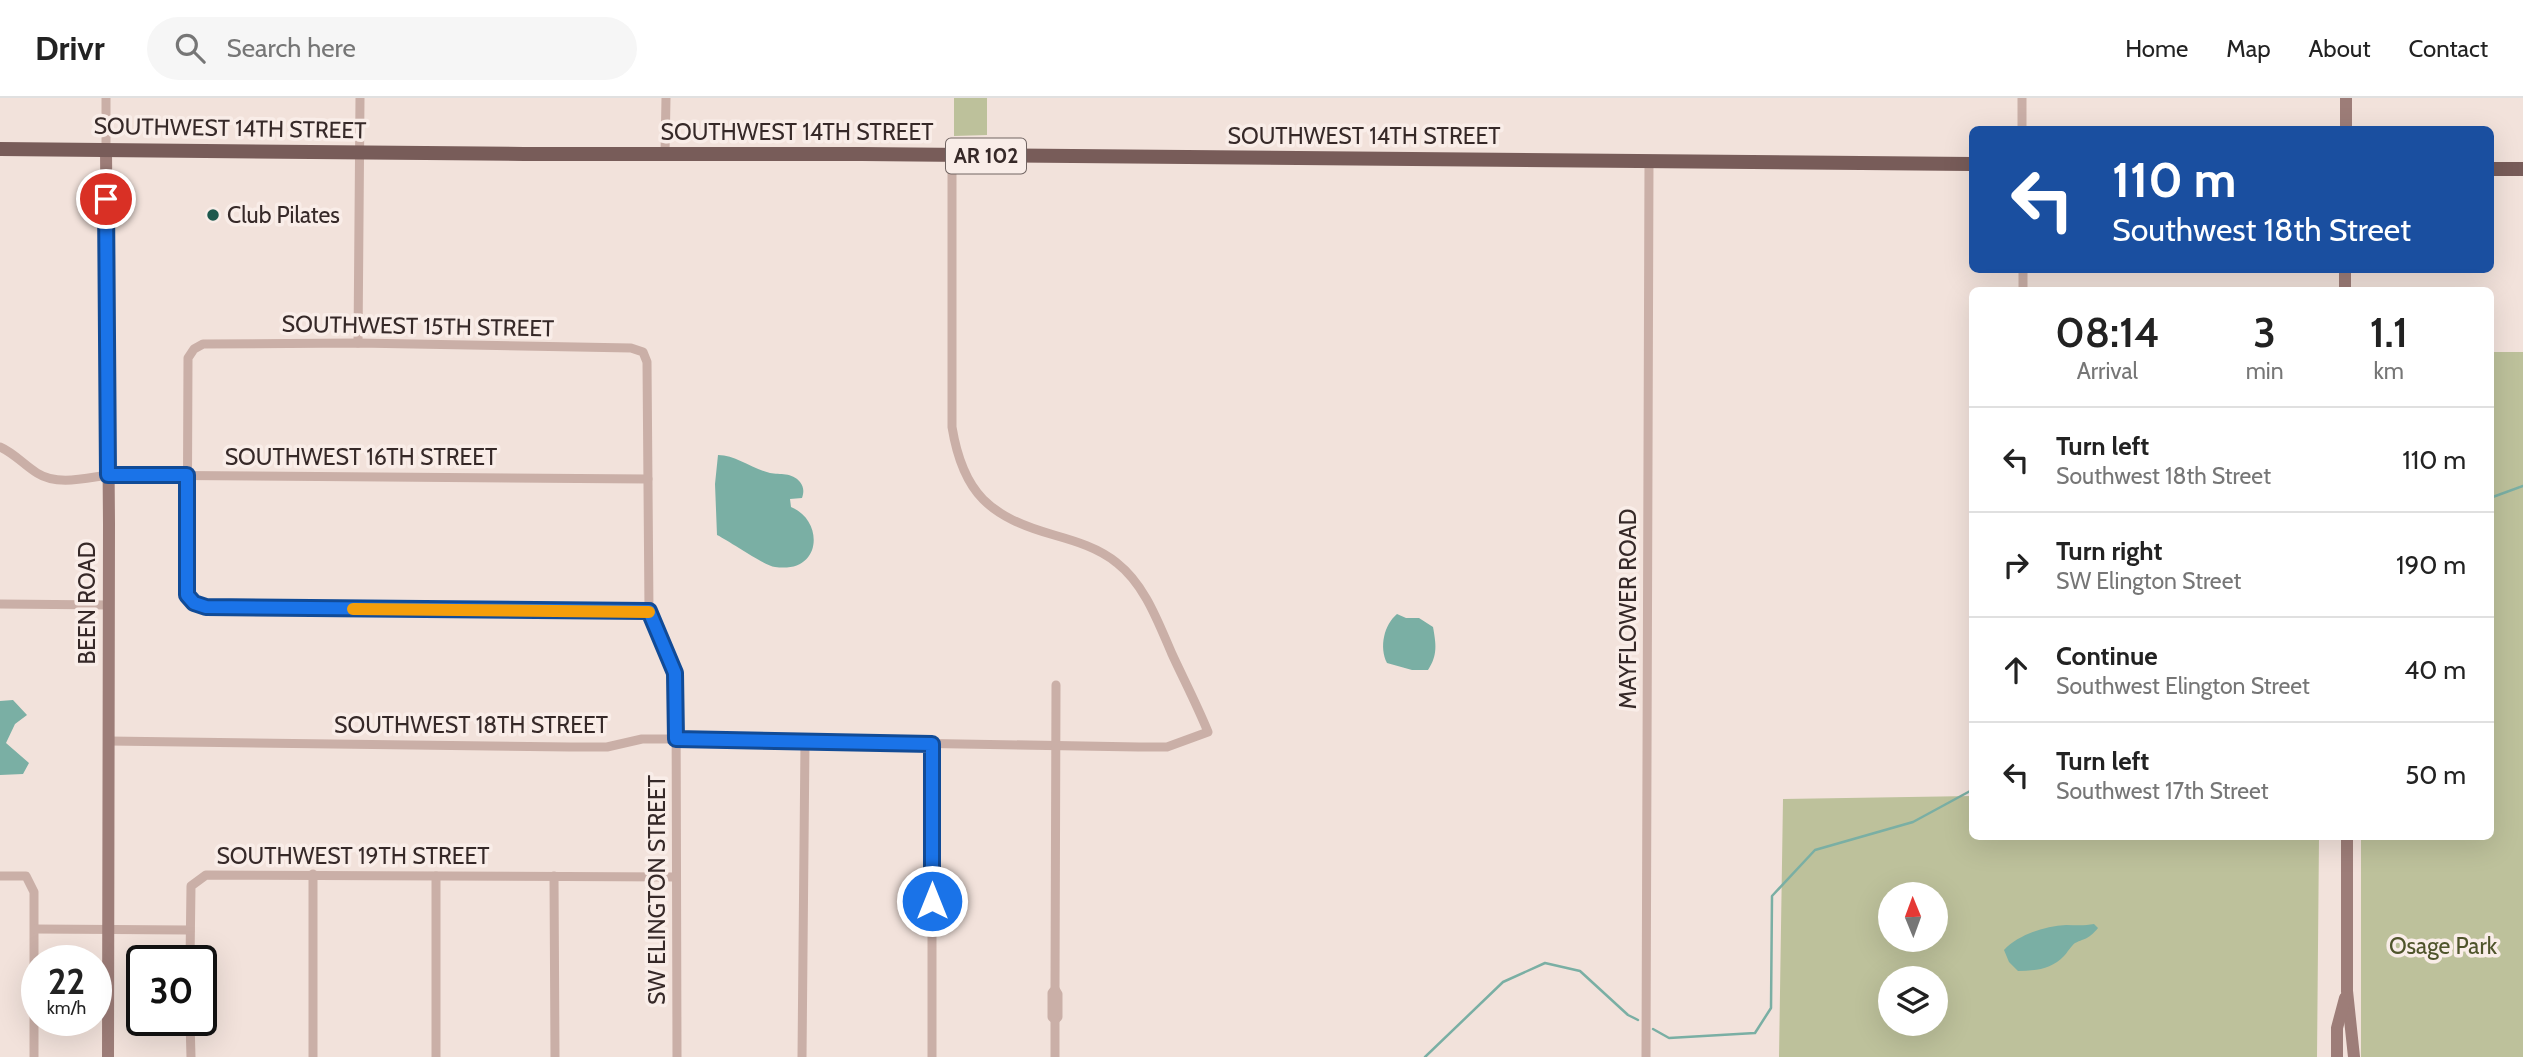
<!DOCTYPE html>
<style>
:root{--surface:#fff;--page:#f6f6f6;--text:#222;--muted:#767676;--line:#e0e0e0}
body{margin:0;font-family:Cabin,sans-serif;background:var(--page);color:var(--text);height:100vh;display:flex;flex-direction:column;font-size:26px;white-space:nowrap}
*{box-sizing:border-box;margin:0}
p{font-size:23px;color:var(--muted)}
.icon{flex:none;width:38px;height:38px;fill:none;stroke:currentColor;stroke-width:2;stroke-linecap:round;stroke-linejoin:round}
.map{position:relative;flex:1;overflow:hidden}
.drawer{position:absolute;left:1969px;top:189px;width:525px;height:553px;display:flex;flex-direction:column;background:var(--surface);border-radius:10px;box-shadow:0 7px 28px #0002}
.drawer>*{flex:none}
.banner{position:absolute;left:1969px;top:28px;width:525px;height:147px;border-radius:10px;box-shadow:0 7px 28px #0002;background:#1a4fa0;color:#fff;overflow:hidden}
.needle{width:46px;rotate:359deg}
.controls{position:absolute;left:1878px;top:784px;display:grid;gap:14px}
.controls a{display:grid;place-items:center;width:70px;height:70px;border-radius:50%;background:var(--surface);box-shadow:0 7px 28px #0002;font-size:35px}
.speed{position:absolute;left:21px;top:847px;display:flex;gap:14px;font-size:35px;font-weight:700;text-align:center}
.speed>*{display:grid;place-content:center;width:91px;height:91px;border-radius:50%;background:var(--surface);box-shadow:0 7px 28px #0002;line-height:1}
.speed small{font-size:18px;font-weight:400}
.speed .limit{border:4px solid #111;border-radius:10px;background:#fff;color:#111}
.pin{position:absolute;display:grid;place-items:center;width:60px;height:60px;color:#fff;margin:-30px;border:4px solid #fff;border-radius:50%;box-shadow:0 2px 7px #0007}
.me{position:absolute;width:77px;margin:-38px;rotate:0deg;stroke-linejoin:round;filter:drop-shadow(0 0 5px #0008)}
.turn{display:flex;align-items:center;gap:24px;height:147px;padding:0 28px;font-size:32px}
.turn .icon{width:91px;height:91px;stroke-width:2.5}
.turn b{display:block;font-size:49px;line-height:60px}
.eta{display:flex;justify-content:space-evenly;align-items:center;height:119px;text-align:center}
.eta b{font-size:42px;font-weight:600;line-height:49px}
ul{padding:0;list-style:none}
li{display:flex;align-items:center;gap:21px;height:105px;padding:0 28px;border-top:2px solid var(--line)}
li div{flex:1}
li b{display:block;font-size:26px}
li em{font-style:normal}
header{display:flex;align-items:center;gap:42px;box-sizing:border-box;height:98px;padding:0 35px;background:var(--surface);border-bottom:2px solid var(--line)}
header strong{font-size:33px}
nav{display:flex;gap:38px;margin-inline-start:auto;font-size:24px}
.search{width:490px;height:63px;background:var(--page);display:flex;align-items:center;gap:18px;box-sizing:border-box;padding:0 24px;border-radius:38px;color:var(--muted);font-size:26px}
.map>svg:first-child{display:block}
.green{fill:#bdc19b;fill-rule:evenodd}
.water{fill:#7aafa4}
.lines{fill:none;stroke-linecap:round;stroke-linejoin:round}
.stream{stroke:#7aafa4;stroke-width:2.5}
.street{stroke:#caafa7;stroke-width:9}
.secondary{stroke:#9d7d78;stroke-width:12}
.primary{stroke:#785c59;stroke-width:14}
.route-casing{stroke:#114b97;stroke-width:18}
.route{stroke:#1a73e8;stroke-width:12}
.slow{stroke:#f59e0b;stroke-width:12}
.poi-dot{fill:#1d584d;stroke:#f9ede8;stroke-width:2.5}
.labels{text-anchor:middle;stroke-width:7;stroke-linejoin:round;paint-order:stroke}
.shield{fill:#f9ede8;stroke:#706462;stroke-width:2}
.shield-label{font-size:21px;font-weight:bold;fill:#362928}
.street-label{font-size:23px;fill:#362928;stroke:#f9ede8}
.poi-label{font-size:23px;fill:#362928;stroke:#f9ede8;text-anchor:start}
.park-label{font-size:23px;fill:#4f542b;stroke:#f9ede8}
</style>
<header>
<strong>Drivr</strong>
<div class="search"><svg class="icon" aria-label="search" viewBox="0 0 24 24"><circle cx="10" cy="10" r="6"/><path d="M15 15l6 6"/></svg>Search here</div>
<nav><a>Home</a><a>Map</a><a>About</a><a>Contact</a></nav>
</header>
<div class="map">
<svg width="2523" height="959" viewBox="0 0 2523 959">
<rect width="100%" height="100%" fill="#f2e2db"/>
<g class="green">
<polygon points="954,0 987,0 987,37 954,38"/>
<polygon points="2490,254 2523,254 2523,959 2361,959 2361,739 2490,738"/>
<path d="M1972,698V738L2319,739L2317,959H1779L1783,701ZM1890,796H1936V842H1890ZM1890,880H1936V926H1890Z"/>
</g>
<g class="water">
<path d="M718,357C736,357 752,371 770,375C780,377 792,374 800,384C804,389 804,394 802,400L790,401L791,409C824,422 823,476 775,469C763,467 731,444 717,437L715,386Z"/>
<path d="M1397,516L1406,520H1419L1433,529C1436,546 1438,557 1428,572H1412L1387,565C1379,549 1384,527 1397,516Z"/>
<polygon points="13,602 27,617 15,626 6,645 29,665 23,676 0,677 0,603"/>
<path d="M2094,826L2098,830C2089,841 2086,840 2075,845C2071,848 2067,855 2064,858C2052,871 2035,873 2018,873L2009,864L2004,852C2018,837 2044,828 2066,827C2076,827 2084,828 2094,826Z"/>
</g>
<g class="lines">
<g class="stream">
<polyline points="2490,400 2523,388"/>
<polyline points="1653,931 1669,940 1755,935 1771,910 1772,798 1815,752 1913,724 1972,692"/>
<polyline points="1425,959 1503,884 1545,865 1580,873 1628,917 1638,922"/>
</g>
<g class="street">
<polyline points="2022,0 2022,32"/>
<polyline points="106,52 106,0"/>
<polyline points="665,56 666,0"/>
<polyline points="2023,192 2023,172"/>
<polyline points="358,245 360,0"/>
<path d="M0,349C14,355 24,367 37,375C57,388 86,380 108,377L648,381"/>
<polyline points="0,506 108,507"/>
<polyline points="649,513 206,509 194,504 187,497 188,260 194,251 203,246 358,245 631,250 643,254 647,264 649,513 675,574 676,584 677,959"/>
<path d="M109,643L570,649H607L642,641H676L1139,649H1167L1208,634C1197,607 1184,582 1172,556C1158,524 1145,487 1117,465C1099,450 1075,443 1054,437C990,419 963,396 952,329V57"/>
<polyline points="313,776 313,959"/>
<polyline points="0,778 26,778 34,794 34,959"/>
<polyline points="436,778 436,959"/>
<polyline points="554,778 555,959"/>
<polyline points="35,831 190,832"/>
<polyline points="190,863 191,788 206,777 676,779"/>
<polyline points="1055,891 1058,896 1058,919 1055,922"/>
<polyline points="190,922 191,959"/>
<polyline points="802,959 805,643"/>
<polyline points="932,959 932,646"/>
<polyline points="1055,959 1055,922 1052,919 1052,895 1055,891 1056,587"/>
<polyline points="1646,959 1649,63"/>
</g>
<g class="secondary">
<polyline points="2346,32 2346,0"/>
<polyline points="106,52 109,426 108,959"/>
<polyline points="2345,192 2345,172"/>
<polyline points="2347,738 2347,893 2354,959"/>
<polyline points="2337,959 2337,930 2345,900"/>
</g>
<g class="primary">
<polyline points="0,51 524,56 862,56 1972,66"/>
<polyline points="2490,71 2523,71"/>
</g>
</g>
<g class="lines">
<g class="route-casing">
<polyline id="route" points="106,101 108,377 187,377 187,497 194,505 206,509 649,513 675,575 676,641 932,646 932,803"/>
</g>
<use href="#route" class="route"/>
<polyline class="slow" points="353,511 649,514"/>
</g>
<circle class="poi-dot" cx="213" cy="117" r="7"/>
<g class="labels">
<rect class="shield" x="946" y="40.5" width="80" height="35" rx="5"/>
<g class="shield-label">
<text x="986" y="65">AR 102</text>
</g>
<g class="street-label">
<text transform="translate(230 30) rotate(1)" y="8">SOUTHWEST 14TH STREET</text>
<text x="797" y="42">SOUTHWEST 14TH STREET</text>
<text x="1364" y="46">SOUTHWEST 14TH STREET</text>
<text transform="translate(418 228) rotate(1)" y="8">SOUTHWEST 15TH STREET</text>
<text x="361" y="367">SOUTHWEST 16TH STREET</text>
<text transform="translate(87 505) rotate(-90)" y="8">BEEN ROAD</text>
<text transform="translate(1628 511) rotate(-90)" y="8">MAYFLOWER ROAD</text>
<text x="471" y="635">SOUTHWEST 18TH STREET</text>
<text x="353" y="766">SOUTHWEST 19TH STREET</text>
<text transform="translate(657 792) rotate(-90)" y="8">SW ELINGTON STREET</text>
</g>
<g class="poi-label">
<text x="227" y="125">Club Pilates</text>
</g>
<g class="park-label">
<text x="2443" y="856">Osage Park</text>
</g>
</g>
</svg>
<div class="controls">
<a><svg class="needle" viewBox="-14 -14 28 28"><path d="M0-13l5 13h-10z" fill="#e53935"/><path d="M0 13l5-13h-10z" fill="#767676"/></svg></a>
<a><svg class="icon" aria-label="layers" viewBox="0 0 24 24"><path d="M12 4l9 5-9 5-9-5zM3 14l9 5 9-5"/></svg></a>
</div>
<div class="speed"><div>22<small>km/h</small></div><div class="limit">30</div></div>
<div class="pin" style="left:106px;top:101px;background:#d93025"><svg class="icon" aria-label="arrive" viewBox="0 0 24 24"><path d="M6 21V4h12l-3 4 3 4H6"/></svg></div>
<svg class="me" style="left:932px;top:803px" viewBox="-20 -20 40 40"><circle r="17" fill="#1a73e8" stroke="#fff" stroke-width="3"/><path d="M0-11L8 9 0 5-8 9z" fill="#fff"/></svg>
<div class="banner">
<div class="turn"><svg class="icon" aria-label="left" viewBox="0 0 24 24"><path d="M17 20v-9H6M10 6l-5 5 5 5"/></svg><div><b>110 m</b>Southwest 18th Street</div></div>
</div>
<section class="drawer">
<div class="eta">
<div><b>08:14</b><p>Arrival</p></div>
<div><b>3</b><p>min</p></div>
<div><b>1.1</b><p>km</p></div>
</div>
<ul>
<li><svg class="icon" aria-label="left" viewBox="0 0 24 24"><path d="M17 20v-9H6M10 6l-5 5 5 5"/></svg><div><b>Turn left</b><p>Southwest 18th Street</p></div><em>110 m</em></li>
<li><svg class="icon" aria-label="right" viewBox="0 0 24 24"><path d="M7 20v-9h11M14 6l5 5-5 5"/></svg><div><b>Turn right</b><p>SW Elington Street</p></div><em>190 m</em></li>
<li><svg class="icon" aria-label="ahead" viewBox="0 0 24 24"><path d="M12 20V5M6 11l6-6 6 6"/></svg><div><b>Continue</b><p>Southwest Elington Street</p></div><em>40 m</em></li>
<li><svg class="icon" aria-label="left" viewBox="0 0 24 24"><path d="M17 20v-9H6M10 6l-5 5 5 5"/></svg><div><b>Turn left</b><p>Southwest 17th Street</p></div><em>50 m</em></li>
</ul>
</section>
</div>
